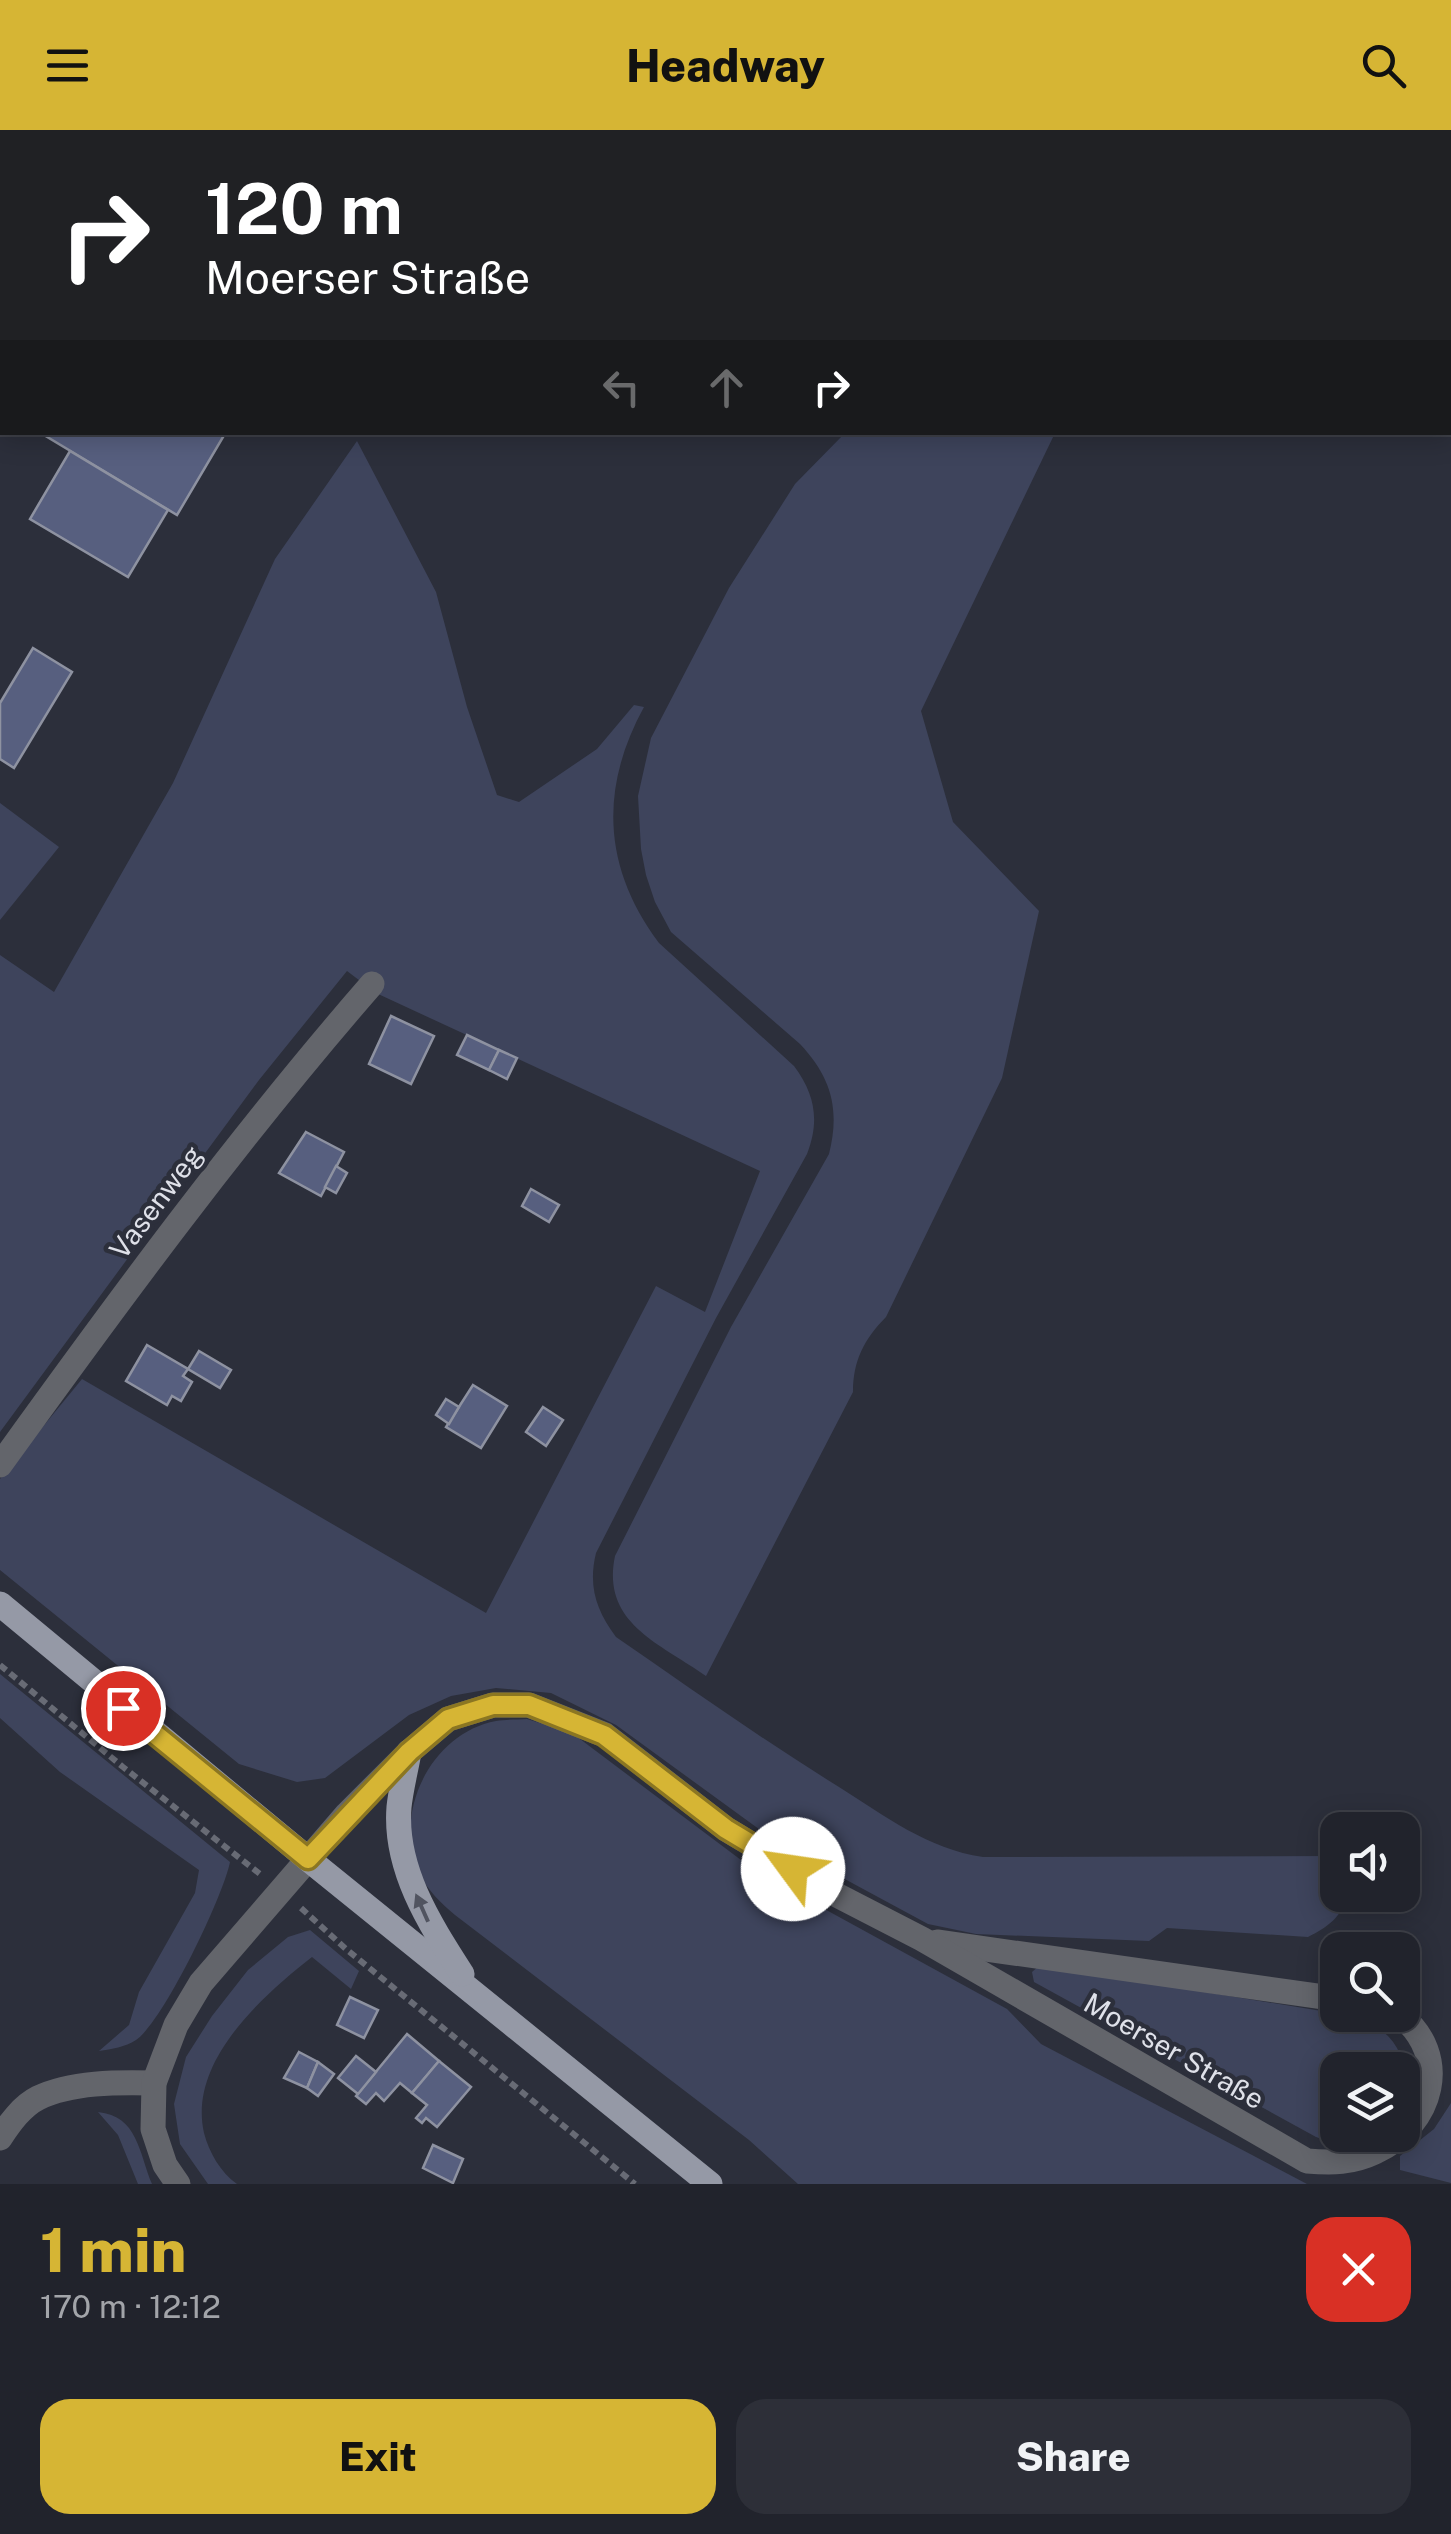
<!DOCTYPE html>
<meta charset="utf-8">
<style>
:root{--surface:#21232c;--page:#2d2f38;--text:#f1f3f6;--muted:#a2a4a9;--line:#3e4048;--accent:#d6b534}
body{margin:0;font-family:"Public Sans",sans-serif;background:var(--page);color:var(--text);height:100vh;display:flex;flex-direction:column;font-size:38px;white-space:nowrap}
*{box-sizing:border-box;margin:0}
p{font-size:32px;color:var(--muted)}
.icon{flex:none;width:55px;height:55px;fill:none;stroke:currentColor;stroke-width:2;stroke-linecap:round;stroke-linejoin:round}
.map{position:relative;height:2054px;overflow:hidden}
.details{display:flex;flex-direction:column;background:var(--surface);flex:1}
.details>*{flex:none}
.top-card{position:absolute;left:0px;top:0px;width:1452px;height:305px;box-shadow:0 5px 25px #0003,0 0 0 2px var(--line);background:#202124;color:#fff;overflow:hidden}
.buttons{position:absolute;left:1320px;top:1682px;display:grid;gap:20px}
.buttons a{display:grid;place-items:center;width:100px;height:100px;border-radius:20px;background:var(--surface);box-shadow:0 5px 25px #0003,0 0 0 2px var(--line);font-size:50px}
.pin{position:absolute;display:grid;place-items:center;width:85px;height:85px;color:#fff;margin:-42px;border:5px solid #fff;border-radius:50%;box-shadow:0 2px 10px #0007}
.me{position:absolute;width:110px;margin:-55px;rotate:301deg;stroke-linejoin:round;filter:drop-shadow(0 0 8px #0008)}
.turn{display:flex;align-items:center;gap:35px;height:210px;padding:0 40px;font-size:45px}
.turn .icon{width:130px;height:130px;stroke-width:2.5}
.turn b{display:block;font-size:70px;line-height:85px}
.lanes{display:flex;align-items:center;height:95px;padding:0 40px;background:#0003;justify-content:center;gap:50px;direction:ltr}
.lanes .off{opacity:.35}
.round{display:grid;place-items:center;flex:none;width:105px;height:105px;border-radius:30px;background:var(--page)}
.summary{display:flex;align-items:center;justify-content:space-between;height:170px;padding:0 40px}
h1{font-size:60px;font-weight:800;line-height:75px;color:var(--accent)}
.cta{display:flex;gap:20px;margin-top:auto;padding:20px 40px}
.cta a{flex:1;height:115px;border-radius:30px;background:var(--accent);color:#111;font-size:40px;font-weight:800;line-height:115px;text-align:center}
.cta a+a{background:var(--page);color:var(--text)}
header{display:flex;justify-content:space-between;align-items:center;height:130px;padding:0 40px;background:var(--accent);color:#111;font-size:45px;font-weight:800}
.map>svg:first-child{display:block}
.green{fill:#3e445c}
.building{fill:#575f7f;stroke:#8e92a1;stroke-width:2.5}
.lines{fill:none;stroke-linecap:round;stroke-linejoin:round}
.path{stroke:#686b75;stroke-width:6;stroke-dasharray:8 5;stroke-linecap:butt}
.minor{stroke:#63656b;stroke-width:25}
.major{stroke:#9599a6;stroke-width:25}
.oneway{fill:#515460}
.route-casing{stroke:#8b7622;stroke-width:25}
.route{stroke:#d6b534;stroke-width:18}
.labels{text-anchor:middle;stroke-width:9;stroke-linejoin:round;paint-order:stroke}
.street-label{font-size:28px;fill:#dfe1e9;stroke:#2c2f3b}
</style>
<header><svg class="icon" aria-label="menu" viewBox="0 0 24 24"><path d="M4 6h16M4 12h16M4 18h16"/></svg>Headway<svg class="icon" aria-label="search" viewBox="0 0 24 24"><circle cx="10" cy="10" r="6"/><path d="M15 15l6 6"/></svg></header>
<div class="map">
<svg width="1451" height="2054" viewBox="0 0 1451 2054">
<rect width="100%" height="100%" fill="#2c2f3b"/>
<g class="green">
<path d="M845,303H1055L921,581L953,692L1039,781L1002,948L886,1187C864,1209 853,1231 853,1262L706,1546C659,1513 601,1493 615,1426L731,1197L829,1024C840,980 832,948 800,914L671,802L655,772L646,745L641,719L638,666L651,608L729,458L795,354Z"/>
<path d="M357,311L436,462L467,577L497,665L519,672L597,619L634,575L644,577C599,659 603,738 659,813L794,936C815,964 820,991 807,1024L716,1188L596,1423C588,1456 596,1480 616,1507C690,1558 763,1610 839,1657C885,1686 928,1719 983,1727L1336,1726L1338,1765H1347C1342,1787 1328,1797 1308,1807L1167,1798L1149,1811L976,1804L928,1794L778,1713L616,1595L551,1563L496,1558L451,1566L409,1585L325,1648L297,1652L239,1634L0,1440V1349L82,1249L486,1483L656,1156L705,1182L760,1041L376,863L347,841L259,950L0,1302V825L54,862L173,653L275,429Z"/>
<polygon points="0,673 59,717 0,790"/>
<path d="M0,1544L230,1732C223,1767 163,1892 136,1910C125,1917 112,1919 99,1921L129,1895L139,1862L195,1763L199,1740L60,1642L0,1588Z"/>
<path d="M527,1589L572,1603L757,1742L1007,1879L1041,1914L1307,2054H798L749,2010L455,1785C441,1773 428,1761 420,1744C391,1684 431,1603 496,1591C506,1589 517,1590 527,1589Z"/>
<path d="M310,1800L359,1841L351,1859L312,1827C261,1867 188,1932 204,2003C209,2022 220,2042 237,2054H208L180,2014L174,1974L186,1927L212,1886L248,1840L288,1807Z"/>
<path d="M1040,1835L1358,1887C1395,1902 1410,1928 1404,1968L1403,1971L1402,1940H1338V2005H1371L1338,2014L1316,2007L1034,1852L1032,1842Z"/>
<polygon points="1451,1973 1451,2053 1400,2040 1400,2026 1434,1999"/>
<path d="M98,1982C138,1986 139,2023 152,2054H138L118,2005Z"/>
</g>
<g class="building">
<polygon points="238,0 418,0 237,2"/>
<polygon points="39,302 226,302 177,385"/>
<polygon points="70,321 168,380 128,447 30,389"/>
<polygon points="33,518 72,542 14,638 0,629 0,573"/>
<polygon points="391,886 434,906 411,954 369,934"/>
<polygon points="467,905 499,920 489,940 457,925"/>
<polygon points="499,920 517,928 507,949 489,940"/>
<polygon points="306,1002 344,1022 321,1066 279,1043"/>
<polygon points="336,1036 347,1043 336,1063 325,1057"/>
<polygon points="531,1059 559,1075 549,1092 522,1076"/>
<polygon points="147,1215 188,1239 183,1246 192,1252 181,1271 172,1266 167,1275 126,1251"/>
<polygon points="199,1221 231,1240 220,1258 188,1239"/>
<polygon points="473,1255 507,1276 481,1318 446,1297"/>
<polygon points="446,1269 459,1277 449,1294 436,1285"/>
<polygon points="543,1277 563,1290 546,1316 526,1302"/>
<polygon points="350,1867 378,1880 364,1908 337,1895"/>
<polygon points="407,1904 439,1931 412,1963 400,1953 384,1971 376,1963 366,1974 356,1966"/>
<polygon points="299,1922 318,1932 307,1958 284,1948"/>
<polygon points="356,1926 376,1942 358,1964 338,1948"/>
<polygon points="439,1931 471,1957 437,1997 426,1988 422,1993 416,1988 427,1975 412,1963"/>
<polygon points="318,1932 334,1944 318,1966 307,1958"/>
<polygon points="433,2015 463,2029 453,2053 423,2038"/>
</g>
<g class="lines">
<g class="path">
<polyline points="0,1535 123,1637 260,1744"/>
<polyline points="301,1778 346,1819 635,2054"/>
</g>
<g class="minor">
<polyline points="53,2 54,0"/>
<polyline points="103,2 105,0"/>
<polyline points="0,57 2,57"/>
<polyline points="0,138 2,139"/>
<polyline points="0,189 2,185"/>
<path d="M0,1335C119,1170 238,1008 372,854"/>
<polyline points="937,1812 1338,1869"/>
<path d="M0,2008C10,1993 22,1976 38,1968C71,1952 118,1952 154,1953"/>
<path d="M178,2054L165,2035L153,1999L154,1953L176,1895L201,1853L347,1684L409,1622L448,1589L493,1575H529L605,1605L726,1699L827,1760L922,1809L1307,2031C1332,2033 1352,2033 1375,2022C1434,1995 1451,1925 1400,1885"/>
</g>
<g class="major">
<polyline points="0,1474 308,1729 710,2054"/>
<path d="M409,1622C406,1640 401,1658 399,1677C394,1739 430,1794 462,1844"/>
</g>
</g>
<defs><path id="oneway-solid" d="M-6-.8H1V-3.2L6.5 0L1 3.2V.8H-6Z" transform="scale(2.5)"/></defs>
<use class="oneway" href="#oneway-solid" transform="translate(422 1778) rotate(-114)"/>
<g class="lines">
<g class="route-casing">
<polyline id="route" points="123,1578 308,1729 409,1622 448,1589 493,1575 529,1575 604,1605 726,1699 793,1739"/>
</g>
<use href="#route" class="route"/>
</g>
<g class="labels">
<g class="street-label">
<text transform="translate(156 1072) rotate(-53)" y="10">Vasenweg</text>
<text transform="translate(1174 1921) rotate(30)" y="10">Moerser Straße</text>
</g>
</g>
</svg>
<div class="buttons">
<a><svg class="icon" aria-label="sound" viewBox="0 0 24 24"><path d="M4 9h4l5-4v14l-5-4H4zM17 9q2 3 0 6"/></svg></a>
<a><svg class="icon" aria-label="search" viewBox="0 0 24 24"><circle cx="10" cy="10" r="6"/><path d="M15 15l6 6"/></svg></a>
<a><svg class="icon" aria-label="layers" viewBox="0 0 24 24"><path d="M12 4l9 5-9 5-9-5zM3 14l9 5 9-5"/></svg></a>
</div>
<div class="pin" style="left:123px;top:1578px;background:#d93025"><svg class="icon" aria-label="arrive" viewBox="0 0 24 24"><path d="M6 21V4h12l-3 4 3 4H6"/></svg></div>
<svg class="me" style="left:793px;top:1739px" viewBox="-20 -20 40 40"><circle r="19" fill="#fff"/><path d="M0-13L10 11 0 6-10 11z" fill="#d6b534"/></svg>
<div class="top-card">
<div class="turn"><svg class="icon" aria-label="right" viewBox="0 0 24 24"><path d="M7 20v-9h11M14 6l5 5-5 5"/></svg><div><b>120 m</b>Moerser Straße</div></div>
<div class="lanes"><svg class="icon off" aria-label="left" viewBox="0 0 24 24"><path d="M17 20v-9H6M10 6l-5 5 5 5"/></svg><svg class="icon off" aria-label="ahead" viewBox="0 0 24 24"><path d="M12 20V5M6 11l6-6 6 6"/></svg><svg class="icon" aria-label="right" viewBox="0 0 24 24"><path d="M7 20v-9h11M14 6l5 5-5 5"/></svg></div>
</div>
</div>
<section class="details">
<div class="summary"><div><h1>1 min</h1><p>170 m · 12:12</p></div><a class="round" style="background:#d93025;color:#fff"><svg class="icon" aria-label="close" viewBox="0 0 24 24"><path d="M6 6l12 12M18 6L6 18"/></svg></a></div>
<div class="cta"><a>Exit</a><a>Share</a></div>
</section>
